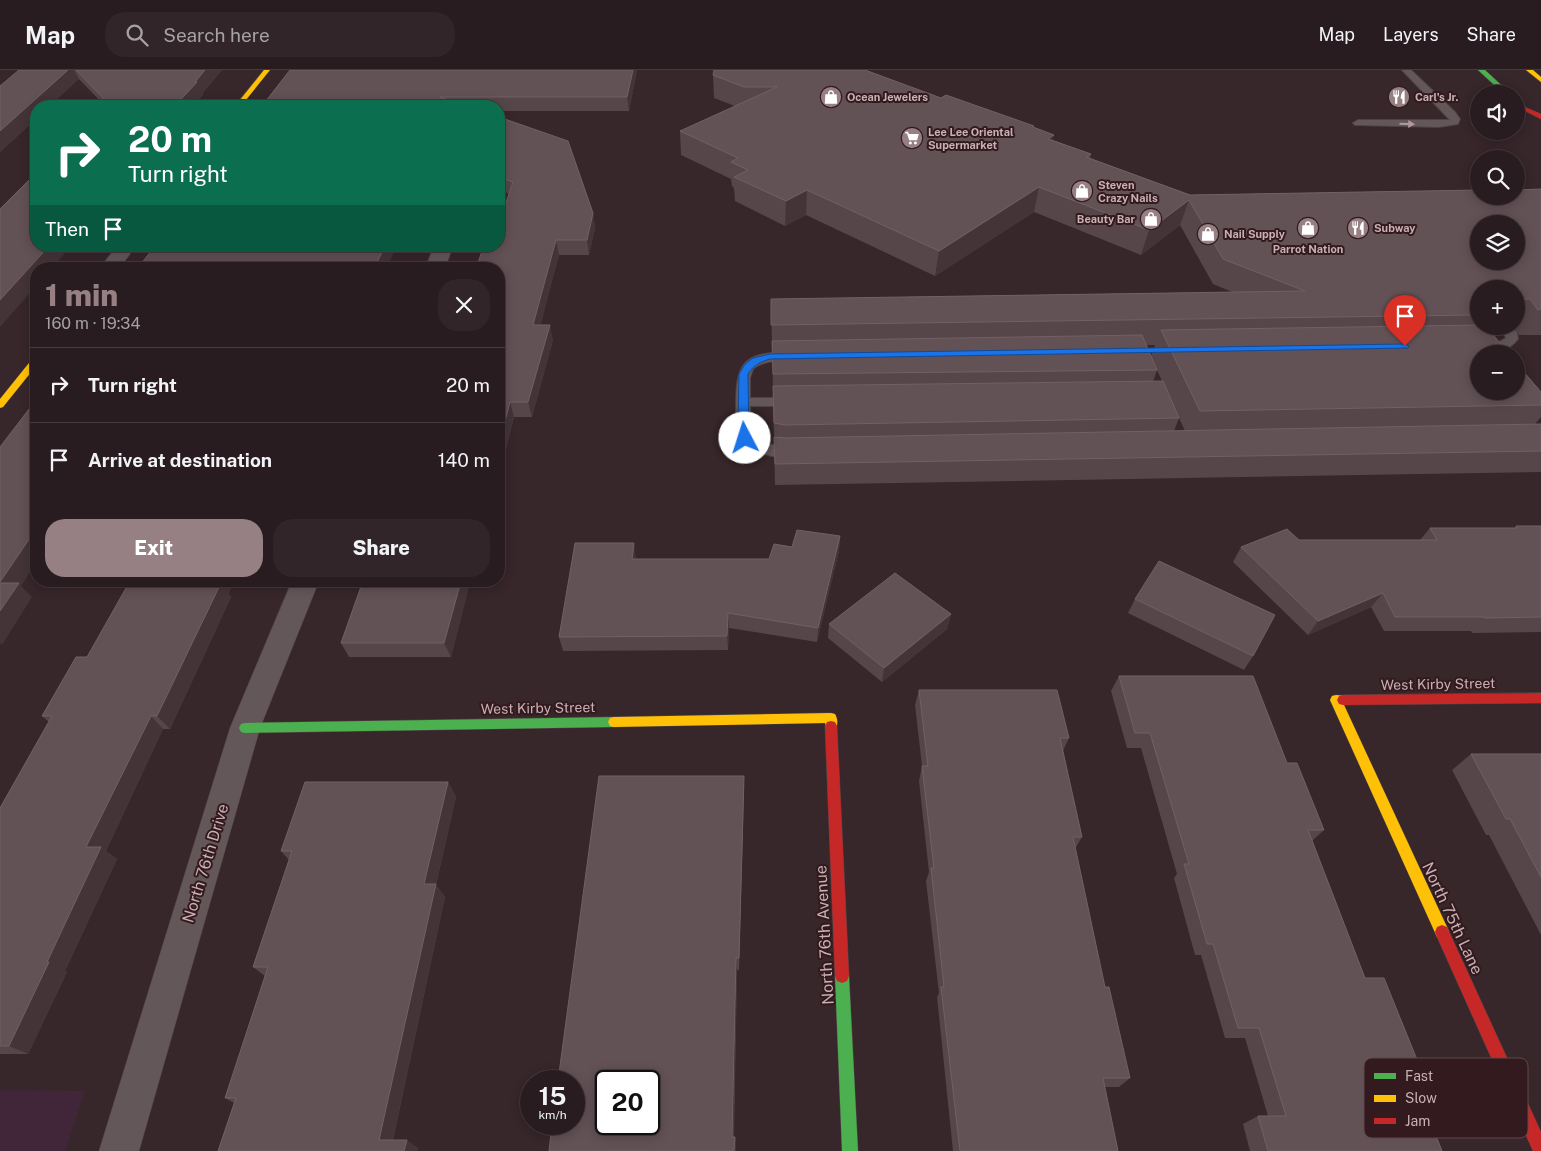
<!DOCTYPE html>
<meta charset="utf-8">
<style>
:root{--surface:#291c20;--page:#312529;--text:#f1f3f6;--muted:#a5a1a5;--line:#453a3e;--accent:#968084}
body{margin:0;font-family:"Public Sans",sans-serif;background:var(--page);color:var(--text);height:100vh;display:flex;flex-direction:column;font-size:19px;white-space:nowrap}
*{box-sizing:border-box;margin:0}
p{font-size:16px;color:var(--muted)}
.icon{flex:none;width:28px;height:28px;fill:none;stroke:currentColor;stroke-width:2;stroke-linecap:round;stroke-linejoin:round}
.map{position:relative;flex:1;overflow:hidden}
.sheet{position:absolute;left:30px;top:192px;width:475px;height:325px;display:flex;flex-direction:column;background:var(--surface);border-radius:20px;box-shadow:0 2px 12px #0003,0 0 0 1px var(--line)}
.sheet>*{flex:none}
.guide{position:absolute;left:30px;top:30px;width:475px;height:152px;border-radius:20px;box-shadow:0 2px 12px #0003,0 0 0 1px var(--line);background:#0b6e4f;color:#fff;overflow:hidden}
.buttons{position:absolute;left:1470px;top:15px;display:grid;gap:10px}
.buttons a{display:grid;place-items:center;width:55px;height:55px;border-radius:50%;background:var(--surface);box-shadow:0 2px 12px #0003,0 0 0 1px var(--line);font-size:25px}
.speed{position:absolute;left:520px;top:1000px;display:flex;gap:10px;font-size:25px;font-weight:700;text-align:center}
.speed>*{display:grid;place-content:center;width:65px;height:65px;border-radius:50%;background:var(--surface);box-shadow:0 2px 12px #0003,0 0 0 1px var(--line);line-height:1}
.speed small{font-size:12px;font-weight:400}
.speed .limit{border:2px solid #111;border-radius:8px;background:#fff;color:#111}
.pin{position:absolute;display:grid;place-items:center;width:42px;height:42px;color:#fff;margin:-51px -21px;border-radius:50% 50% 50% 0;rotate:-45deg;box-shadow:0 0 5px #0007}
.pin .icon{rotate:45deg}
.me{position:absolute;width:55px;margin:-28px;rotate:355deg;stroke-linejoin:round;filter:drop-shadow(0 0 4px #0008)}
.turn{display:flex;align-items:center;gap:18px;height:105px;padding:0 15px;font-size:22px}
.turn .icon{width:65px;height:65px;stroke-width:2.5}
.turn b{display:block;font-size:35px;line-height:42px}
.then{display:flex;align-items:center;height:48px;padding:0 15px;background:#0003;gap:10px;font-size:19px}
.round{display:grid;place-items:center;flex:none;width:52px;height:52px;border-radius:20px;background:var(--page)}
.overview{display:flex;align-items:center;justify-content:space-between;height:85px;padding:0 15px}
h1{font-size:30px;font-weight:800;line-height:38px;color:var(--accent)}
.primary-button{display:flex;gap:10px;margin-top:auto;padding:10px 15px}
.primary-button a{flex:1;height:58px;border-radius:20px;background:var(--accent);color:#fff;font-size:20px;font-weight:800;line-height:58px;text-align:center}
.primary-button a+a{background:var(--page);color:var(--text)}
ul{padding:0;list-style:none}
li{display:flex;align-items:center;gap:15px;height:75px;padding:0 15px;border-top:1px solid var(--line)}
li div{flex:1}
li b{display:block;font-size:19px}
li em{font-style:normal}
header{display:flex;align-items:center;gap:30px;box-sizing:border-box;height:70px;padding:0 25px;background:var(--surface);border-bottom:1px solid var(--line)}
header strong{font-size:24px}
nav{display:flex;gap:28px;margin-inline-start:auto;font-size:18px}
.search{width:350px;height:45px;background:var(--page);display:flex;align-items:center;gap:12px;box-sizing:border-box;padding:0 18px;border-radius:20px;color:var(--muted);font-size:19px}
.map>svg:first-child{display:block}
.green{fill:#412639}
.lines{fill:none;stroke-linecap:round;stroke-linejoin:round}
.lane-casing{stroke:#4e4244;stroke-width:2}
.street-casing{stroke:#4e4244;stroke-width:1}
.fast-casing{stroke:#4e4244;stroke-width:1}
.slow-casing{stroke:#4e4244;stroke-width:1}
.jam-casing{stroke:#4e4244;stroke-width:1}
.lane{fill:#645759;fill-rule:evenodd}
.street{fill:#645759;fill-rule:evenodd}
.fast{fill:#4caf50;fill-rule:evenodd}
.slow{fill:#ffc107;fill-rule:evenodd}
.jam{fill:#c62828;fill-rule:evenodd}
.wall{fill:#564649;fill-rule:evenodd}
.shaded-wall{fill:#443438}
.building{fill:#625155;stroke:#726064;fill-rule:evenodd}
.oneway{fill:#b09a9d}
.route{fill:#1a73e8;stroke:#114b97}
.labels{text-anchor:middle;stroke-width:4;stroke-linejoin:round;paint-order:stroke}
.far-poi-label{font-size:11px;font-weight:bold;fill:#c9b0b4;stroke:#321a1f;text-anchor:start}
.street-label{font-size:14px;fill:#c9b0b4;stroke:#321a1f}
.near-street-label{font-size:16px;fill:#c9b0b4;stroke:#321a1f}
.key{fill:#321a1f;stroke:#5f474c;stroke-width:1}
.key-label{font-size:14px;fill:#c9b0b4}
</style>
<header>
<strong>Map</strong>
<div class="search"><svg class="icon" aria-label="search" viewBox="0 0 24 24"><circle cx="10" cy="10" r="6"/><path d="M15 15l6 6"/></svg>Search here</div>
<nav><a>Map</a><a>Layers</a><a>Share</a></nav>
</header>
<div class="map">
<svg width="1541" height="1081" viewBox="0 0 1541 1081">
<rect width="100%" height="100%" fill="#37262a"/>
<polygon class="green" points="0,1020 85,1021 65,1081 0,1081"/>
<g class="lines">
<g class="lane-casing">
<g id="lane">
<polygon points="1402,0 1411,0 1455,42 1460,49 1458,54 1439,57 1355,55 1353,53 1358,50 1450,50"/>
<path d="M1500,256H1512L1517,263L1518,269C1511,278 1499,284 1488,284L1486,281L1488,278L1506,268Z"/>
<path d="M787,282L797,283L799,286C791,295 768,286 753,299L750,308V328H796L803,332L796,336H750L752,366C770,379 782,374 801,380L803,383L801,386C781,392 756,383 740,371C735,362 736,347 736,337C736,294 742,283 787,282Z"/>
</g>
</g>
<g class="street-casing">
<g id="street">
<polygon points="117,176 136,176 119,199 99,199"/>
<polygon points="434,176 453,176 445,199 425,199"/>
<polygon points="292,511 319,511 260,658 139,1081 99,1081 230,658"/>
</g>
</g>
<g class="fast-casing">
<g id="fast">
<polygon points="1478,0 1485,0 1511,24 1504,24"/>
<polygon points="614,647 618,648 620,652 618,656 614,657 245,663 241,662 239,658 241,654 245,653"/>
<polygon points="842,899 847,901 849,906 858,1081 842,1081 835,906 837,901"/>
</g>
</g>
<g class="slow-casing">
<g id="slow">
<polygon points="264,0 270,0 241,36 235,36"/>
<polygon points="1526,0 1533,0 1541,7 1541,12"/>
<polygon points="36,287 36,296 3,337 0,338 0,329 33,288"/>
<polygon points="1336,625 1347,626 1349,630 1344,635 1447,857 1449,862 1447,867 1442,869 1437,867 1330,630 1332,626"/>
<path d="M831,643L835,644C838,649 838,655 835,660L831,661L827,660L825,653L614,657L610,656L608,652L610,648L614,647Z"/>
</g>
</g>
<g class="jam-casing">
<g id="jam">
<polygon points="1516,29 1527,38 1541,44 1541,49 1523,40 1516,35"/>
<polygon points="1541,623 1541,633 1343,635 1339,634 1337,630 1339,626 1343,625"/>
<polygon points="831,651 835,652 837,656 849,906 847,911 842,913 837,911 835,906 825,656 827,652"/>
<polygon points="1442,855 1447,857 1541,1062 1541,1081 1533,1081 1437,867 1435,862 1437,857"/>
</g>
</g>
<use href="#lane" class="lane"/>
<use href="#street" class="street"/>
<use href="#fast" class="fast"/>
<use href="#slow" class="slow"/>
<use href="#jam" class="jam"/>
</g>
<g class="wall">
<polygon points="19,0 222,0 204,21 202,24 203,25 193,36 103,36 104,35 79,9 36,36 36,49 0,82"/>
<polygon points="290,0 637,0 629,41 499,41 499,36 262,36"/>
<path d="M713,5L941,28L1034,58L1053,70L1091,84L1090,88L1190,125L1541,119V265H1519L1513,256H1516V219H1479V256H1509L1503,265L1494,266L1541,322V347L1535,354H1541V402L775,415L771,229L1232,222L1213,214L1180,155L1141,185L1034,142L935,206L806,145L785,156L735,131L734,118L732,116L731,109L681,85L680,61L735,36L714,28ZM1147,275H1155L1151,286ZM1157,300L1162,311L1153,312ZM1179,348L1185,361H1174Z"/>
<polygon points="499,47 593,143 595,158 589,185 559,185 540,255 553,270 532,347 514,347 499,407 499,199 489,181 509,124 499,119"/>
<polygon points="1516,456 1541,456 1541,562 1472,563 1471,561 1384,561 1371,537 1308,565 1233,492 1241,477 1299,470 1420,470 1430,458 1514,458"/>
<polygon points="840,466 839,481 817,572 729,558 728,580 563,581 559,567 769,489 792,477"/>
<polygon points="363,511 475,511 473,517 469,516 451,587 349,587 341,573"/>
<polygon points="229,524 231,527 170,659 163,659 106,781 117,789 65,901 67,902 28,984 0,984 0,738 49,652 42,646 87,587"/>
<polygon points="1135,529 1253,586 1244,600 1128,543"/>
<polygon points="951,544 947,559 882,612 828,568 829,554"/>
<polygon points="1119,606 1287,693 1324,760 1312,771 1365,908 1422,1002 1413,1006 1442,1081 1250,1081 1243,1054 1258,1046 1268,1046 1245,968 1225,968 1201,885 1195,885 1174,808 1177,804 1141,678 1127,678 1111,621"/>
<polygon points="919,620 1069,668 1063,681 1082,767 1075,779 1105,917 1130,1008 1119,1017 1104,1017 1118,1081 953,1081 937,927 939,923 926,811 929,802 919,711 922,696 915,635"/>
<polygon points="1471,684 1541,684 1541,865 1489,765 1486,765 1452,700"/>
<polygon points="744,706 744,721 739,900 737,900 734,1067 735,1067 736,1081 549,1081"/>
<polygon points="448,712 456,727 436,815 445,827 393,1070 418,1078 417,1081 218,1081 234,1033 225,1028 265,906 253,897 289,790 281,781"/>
</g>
<g class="shaded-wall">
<polygon points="68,0 74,0 79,9 50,36 36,36 36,49 0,82 0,61"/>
<polygon points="205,0 222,0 204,21 202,24 203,25 193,36 175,36"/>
<polygon points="633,0 637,0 629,41 627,27"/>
<polygon points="1054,65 1048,89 1048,69"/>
<polygon points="1039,117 1034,142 935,206 939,181"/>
<polygon points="807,120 806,145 785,156 786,131"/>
<polygon points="1189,130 1180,155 1141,185 1149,160"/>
<polygon points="593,143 595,158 589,185 587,170"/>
<polygon points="556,170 559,185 537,270 533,255"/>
<polygon points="49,176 71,176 51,199 36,199 36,216 0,257 0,230"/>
<polygon points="385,176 397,176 386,199 374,199"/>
<polygon points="550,255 553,270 532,347 528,332"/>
<polygon points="510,332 514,347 499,407 499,375"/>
<polygon points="36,459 36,493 21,516 32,527 2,575 0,573 0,512"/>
<polygon points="840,466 839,481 817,572 818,558"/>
<polygon points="634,473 636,488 634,503 632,489"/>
<polygon points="217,511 234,511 229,524 231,527 170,659 157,646"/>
<polygon points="461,511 467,511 469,516 451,587 444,573"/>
<polygon points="471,511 475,511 473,517"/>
<polygon points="1383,523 1371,537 1308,565 1318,551"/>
<polygon points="728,543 729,558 728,580 727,566"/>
<polygon points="951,544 947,559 882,612 884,598"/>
<polygon points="151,646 163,659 106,781 117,789 65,901 67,902 28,984 9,976 47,892 86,777"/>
<polygon points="744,706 744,721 739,900 739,888"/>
<polygon points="448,712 456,727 436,815 445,827 391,1078 379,1070 424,814"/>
<polygon points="736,888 737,900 733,1074 732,1067"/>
<polygon points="735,1067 736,1074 736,1081 734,1081"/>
<polygon points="407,1070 418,1078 417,1081 404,1081"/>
</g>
<g class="building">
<polygon points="19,0 68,0 0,61 0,16"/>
<polygon points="76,0 205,0 195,12 197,12 175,36 103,36 107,32"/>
<polygon points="290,0 633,0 627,27 440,27 466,36 262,36"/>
<path d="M714,0H865L941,28L946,25L1034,56L1033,57L1054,65L1048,69L1091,84L1086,87L1190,125L1479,120V126H1516V120L1541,119V239L1538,240L1530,229H1517L1521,240H1516V219H1479V240H1471L1474,245L771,255V229L1305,221L1223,189L1189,130L1149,160L1039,117L939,181L807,120L786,131L734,107L748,100L731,92L738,88L680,61L777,17H744L713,5ZM1479,154H1516V191H1479Z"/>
<polygon points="499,47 568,71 593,143 587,170 556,170 533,255 550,255 528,332 510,332 499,375 499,199 476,199 482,181 489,181 491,176 499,176 499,153 513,112 499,107"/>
<polygon points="36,103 36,176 49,176 0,230 0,139"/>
<polygon points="155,176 385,176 374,199 137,199"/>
<polygon points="1479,255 1479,256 1486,256 1509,284 1479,284 1479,321 1516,321 1516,293 1541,322 1541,335 1200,341 1161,260"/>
<polygon points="1142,265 1157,300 773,304 772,271"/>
<polygon points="1163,311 1179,348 785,355 774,353 773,316"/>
<polygon points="36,330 36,459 0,512 0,377"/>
<polygon points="1541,354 1541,381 775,394 774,367 785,368"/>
<polygon points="1516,456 1541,456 1541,547 1485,548 1484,547 1395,547 1383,523 1318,551 1241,477 1287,459 1299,470 1437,470 1430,458 1517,458"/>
<polygon points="797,460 840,466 818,558 728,543 727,566 559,567 575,473 634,473 632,489 769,489 774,474 792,477"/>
<polygon points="1159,491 1275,545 1253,586 1135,529"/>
<polygon points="895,503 951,544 884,598 829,554"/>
<polygon points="130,511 217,511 217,513 221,513 157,646 151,646 86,777 101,777 47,892 49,892 9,976 0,976 0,738 52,646 42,646 76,587 87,587"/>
<polygon points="363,511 461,511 444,573 341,573"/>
<polygon points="0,513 19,513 0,541"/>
<polygon points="1119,606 1253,606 1287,693 1297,693 1324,760 1308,760 1365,908 1384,908 1422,1002 1411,1002 1442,1081 1268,1081 1258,1046 1286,1046 1259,958 1238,958 1213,874 1207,874 1184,794 1189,794 1150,663 1135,663"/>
<polygon points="919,620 1057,620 1069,668 1060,668 1082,767 1073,767 1105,917 1109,917 1130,1008 1103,1008 1118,1081 960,1081 941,917 944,917 931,798 934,798 922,696 928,696"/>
<polygon points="1471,684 1541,684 1541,807 1510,749 1506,749"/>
<path d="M599,706H744L739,888H736L732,1067H735L734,1081H549L552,1054H574V1011H558ZM606,1011H649V1054H606Z"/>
<polygon points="305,712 448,712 424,814 436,814 379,1070 407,1070 404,1081 218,1081 236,1028 225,1028 268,897 253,897 292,781 281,781"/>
</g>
<defs><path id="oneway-solid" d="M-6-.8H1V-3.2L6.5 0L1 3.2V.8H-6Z" transform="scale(1.25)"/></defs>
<use class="oneway" href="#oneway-solid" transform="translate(1407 54) rotate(1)"/>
<path class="route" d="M1405,274L1409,276L1408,278L770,289C760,292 754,295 748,304L749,371H742L738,356L739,304L745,294L753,288L770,284Z"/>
<defs>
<g id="shop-disc" transform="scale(1.125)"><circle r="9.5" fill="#968084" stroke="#321a1f"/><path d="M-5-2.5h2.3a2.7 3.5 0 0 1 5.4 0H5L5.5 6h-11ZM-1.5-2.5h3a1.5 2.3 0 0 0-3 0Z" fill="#fff"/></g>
<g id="restaurant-disc" transform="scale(1.125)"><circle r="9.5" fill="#968084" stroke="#321a1f"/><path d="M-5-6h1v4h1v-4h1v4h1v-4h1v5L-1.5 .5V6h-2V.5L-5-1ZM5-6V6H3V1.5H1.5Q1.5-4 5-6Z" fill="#fff"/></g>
<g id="supermarket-disc" transform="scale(1.125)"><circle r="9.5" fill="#968084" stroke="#321a1f"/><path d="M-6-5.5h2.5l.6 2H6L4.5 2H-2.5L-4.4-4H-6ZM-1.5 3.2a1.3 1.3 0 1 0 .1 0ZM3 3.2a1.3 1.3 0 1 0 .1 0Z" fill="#fff"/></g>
</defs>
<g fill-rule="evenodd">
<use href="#shop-disc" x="831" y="27"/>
<use href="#restaurant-disc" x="1399" y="27"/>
<use href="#supermarket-disc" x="912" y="68"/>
<use href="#shop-disc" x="1082" y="121"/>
<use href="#shop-disc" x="1151" y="149"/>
<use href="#shop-disc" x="1308" y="158"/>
<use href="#restaurant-disc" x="1358" y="158"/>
<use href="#shop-disc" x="1208" y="164"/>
</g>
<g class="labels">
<g class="far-poi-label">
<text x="847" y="31">Ocean Jewelers</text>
<text x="1415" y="31">Carl's Jr.</text>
<text x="928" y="66">Lee Lee Oriental<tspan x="928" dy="13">Supermarket</tspan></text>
<text x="1098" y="119">Steven<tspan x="1098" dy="13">Crazy Nails</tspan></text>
<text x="1135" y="153" text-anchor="end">Beauty Bar</text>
<text x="1374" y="162">Subway</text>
<text x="1224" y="168">Nail Supply</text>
<text x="1308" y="183" text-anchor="middle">Parrot Nation</text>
</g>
<g class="street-label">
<text transform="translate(1438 614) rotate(-1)" y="5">West Kirby Street</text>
<text transform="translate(538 638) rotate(-1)" y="5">West Kirby Street</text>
</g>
<g class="near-street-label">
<text transform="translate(205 793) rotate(-73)" y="6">North 76th Drive</text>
<text transform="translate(1453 848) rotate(65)" y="6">North 75th Lane</text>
<text transform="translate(824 865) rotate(-93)" y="6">North 76th Avenue</text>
</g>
</g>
<rect x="1364" y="988" width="164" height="80" rx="8" class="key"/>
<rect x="1374" y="1003" width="22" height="6" fill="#4caf50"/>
<rect x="1374" y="1025" width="22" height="7" fill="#ffc107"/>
<rect x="1374" y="1048" width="22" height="6" fill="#c62828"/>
<g class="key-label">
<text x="1405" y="1011">Fast</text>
<text x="1405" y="1033">Slow</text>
<text x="1405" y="1056">Jam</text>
</g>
</svg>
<div class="buttons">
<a><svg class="icon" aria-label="sound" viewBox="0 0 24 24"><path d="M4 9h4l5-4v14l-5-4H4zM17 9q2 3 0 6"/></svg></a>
<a><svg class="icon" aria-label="search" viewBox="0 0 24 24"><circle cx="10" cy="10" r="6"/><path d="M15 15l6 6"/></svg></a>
<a><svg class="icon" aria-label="layers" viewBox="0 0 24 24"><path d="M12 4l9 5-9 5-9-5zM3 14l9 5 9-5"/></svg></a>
<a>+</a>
<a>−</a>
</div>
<div class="speed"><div>15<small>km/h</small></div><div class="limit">20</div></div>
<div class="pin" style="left:1405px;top:276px;background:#d93025"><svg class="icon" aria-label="arrive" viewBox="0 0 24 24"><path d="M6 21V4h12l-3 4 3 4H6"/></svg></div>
<svg class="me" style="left:745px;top:368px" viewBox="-20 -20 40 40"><circle r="19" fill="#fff"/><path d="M0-13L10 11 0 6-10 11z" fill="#1a73e8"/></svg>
<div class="guide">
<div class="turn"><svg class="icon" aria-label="right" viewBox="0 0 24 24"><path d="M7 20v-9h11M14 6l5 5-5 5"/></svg><div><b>20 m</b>Turn right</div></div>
<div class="then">Then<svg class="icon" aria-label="arrive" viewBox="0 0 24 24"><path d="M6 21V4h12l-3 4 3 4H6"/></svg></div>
</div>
<section class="sheet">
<div class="overview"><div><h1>1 min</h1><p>160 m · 19:34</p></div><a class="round"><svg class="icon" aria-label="close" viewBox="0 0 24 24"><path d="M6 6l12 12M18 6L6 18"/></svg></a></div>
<ul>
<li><svg class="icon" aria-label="right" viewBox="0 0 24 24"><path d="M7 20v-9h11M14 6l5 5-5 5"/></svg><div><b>Turn right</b></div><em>20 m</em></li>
<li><svg class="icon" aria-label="arrive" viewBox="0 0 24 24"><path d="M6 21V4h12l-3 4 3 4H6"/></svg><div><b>Arrive at destination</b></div><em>140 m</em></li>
</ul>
<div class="primary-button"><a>Exit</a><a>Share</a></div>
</section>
</div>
